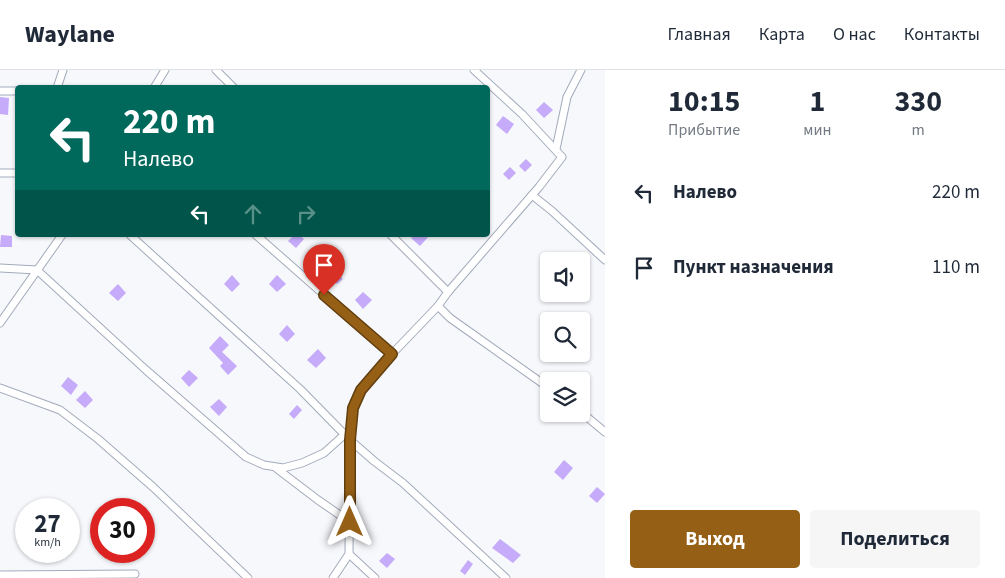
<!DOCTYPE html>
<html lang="ru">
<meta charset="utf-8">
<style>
:root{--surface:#fff;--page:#f6f6f7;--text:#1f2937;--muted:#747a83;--line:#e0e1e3;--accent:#956016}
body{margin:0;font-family:"Source Sans 3",sans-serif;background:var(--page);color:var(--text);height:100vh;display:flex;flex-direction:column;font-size:19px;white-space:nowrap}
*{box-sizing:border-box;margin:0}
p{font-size:16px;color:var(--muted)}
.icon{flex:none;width:28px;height:28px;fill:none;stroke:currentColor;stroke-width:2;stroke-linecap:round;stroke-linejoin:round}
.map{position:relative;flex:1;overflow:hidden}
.sheet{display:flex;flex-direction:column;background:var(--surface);width:400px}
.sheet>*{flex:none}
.banner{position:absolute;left:15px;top:15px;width:475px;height:152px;border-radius:5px;box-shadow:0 1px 4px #0004;background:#00695c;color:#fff;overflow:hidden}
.fabs{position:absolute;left:540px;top:182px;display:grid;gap:10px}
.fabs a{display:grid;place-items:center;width:50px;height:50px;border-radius:5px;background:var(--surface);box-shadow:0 1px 4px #0004;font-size:25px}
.speed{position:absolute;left:15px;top:428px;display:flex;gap:10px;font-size:25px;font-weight:700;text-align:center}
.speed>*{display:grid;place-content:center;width:65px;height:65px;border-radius:50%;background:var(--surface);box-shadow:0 1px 4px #0004;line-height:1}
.speed small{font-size:12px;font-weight:400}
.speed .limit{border:8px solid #d22;background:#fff;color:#111}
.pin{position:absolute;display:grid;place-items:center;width:42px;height:42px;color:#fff;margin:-51px -21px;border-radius:50% 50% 50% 0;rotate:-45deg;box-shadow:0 0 5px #0007}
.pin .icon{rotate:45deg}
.me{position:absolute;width:55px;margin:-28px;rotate:0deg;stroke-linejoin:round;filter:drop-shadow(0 0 4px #0008)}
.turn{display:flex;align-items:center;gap:18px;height:105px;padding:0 25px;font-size:22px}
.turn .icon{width:65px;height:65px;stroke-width:2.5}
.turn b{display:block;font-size:35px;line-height:42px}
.lanes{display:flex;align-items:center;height:48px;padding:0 25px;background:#0003;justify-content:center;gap:25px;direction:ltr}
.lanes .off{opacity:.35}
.eta{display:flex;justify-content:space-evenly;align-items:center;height:85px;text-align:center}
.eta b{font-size:30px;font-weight:700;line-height:35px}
.cta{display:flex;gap:10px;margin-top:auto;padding:10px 25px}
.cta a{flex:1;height:58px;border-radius:5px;background:var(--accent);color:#fff;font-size:20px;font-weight:700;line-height:58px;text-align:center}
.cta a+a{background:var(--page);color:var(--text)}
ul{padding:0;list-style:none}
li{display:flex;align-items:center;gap:15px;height:75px;padding:0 25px}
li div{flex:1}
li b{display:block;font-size:19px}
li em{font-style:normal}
header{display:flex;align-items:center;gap:30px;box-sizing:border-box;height:70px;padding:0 25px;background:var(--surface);border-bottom:1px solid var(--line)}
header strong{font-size:24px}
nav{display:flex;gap:28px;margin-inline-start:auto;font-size:18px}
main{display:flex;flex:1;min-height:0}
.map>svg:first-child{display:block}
.building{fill:#c5abf9}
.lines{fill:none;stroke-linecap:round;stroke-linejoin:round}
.minor-casing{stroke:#a2aabb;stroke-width:9}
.minor{stroke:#fff;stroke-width:7}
.route-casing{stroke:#613e0e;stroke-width:12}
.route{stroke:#956016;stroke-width:9}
</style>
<header>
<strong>Waylane</strong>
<nav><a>Главная</a><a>Карта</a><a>О нас</a><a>Контакты</a></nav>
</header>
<main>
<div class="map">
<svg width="605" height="508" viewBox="0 0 605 508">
<rect width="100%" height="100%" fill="#f7f8fc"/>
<g class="building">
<polygon points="0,27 9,28 8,45 0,44"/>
<polygon points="544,32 553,40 544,48 536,40"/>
<polygon points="503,46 514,54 507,64 496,55"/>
<polygon points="526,89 532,95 525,102 519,96"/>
<polygon points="510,97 516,103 509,110 503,104"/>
<polygon points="1,165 12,166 12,177 0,177"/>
<polygon points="294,165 299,165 304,169 296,178 288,171"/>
<polygon points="414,165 430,165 420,176 411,168"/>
<polygon points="335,201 343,209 337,214 329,206"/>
<polygon points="232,205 240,214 232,222 224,214"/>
<polygon points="277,205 286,214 277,222 269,214"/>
<polygon points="118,214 126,223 118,231 109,223"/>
<polygon points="363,222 372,230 363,239 355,230"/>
<polygon points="287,255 295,264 287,272 279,264"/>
<polygon points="220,266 229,275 222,282 237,296 228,305 220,296 223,293 209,278"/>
<polygon points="318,279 326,288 316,298 307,290"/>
<polygon points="189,300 198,308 189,317 181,308"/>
<polygon points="68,307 78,315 71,325 61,316"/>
<polygon points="85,321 93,330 85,338 76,330"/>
<polygon points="219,329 227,337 219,346 210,337"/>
<polygon points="297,335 302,340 294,349 289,344"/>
<polygon points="564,390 573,398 563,410 554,402"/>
<polygon points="597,417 605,424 597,433 589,426"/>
<polygon points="500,469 521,485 513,493 492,478"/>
<polygon points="387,483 395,489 387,498 379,491"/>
<polygon points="468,490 473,494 465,505 460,501"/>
</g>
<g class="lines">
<g class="minor-casing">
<g id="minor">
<polyline points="216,0 234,18"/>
<polyline points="57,18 63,0"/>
<polyline points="154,18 165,0"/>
<polyline points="0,21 18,21"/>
<polyline points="556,79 567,27 581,0"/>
<polyline points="0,103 18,103"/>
<polyline points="532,125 552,141 605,190"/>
<polyline points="130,165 300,319 350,370 374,391 403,413 506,508"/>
<polyline points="256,165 392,284"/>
<polyline points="391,165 448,222"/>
<polyline points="0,198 37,200 146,300 246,387 264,395 283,398 302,393 324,383 344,365"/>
<polyline points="438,236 450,248 549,318"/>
<polyline points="0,253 62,165"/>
<polyline points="0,318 60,340 98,369 153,417 248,508"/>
<polyline points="581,342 605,362"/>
<polyline points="276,398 318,430 350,452"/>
<polyline points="349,484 375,508"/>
<polyline points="0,505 135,504"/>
<polyline points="333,508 349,484 350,370 353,338 361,320 392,284 438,236 448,222 539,117 562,87 522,44 474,0"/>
</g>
</g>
<use href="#minor" class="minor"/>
</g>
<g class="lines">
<g class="route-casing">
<polyline id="route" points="324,225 392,284 361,320 353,338 350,370 350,452"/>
</g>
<use href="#route" class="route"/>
</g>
</svg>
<div class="fabs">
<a><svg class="icon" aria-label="sound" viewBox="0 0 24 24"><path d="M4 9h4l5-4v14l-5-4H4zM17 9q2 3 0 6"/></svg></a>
<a><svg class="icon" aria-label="search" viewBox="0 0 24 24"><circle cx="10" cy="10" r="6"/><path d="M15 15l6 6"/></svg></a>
<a><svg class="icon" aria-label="layers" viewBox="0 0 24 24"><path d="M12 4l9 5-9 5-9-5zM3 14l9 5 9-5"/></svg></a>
</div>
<div class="speed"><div>27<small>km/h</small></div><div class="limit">30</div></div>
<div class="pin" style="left:324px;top:225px;background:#d93025"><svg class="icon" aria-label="arrive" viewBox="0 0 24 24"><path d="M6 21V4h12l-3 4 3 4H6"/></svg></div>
<svg class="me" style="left:350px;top:452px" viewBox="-20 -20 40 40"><path d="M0-17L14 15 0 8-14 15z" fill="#956016" stroke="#fff" stroke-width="4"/></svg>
<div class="banner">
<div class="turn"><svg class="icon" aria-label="left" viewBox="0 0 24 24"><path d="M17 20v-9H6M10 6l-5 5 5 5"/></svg><div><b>220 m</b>Налево</div></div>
<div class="lanes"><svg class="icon" aria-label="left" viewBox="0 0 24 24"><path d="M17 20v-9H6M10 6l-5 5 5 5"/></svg><svg class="icon off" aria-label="ahead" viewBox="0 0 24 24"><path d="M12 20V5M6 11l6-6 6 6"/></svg><svg class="icon off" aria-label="right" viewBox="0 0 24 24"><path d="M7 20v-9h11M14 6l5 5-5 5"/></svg></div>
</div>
</div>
<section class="sheet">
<div class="eta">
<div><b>10:15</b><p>Прибытие</p></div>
<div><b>1</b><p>мин</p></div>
<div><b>330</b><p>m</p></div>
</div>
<ul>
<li><svg class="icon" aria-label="left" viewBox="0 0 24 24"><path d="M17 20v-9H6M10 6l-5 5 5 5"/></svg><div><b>Налево</b></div><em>220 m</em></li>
<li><svg class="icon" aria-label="arrive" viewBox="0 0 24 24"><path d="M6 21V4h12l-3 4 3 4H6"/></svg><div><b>Пункт назначения</b></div><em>110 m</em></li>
</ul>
<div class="cta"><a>Выход</a><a>Поделиться</a></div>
</section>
</main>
